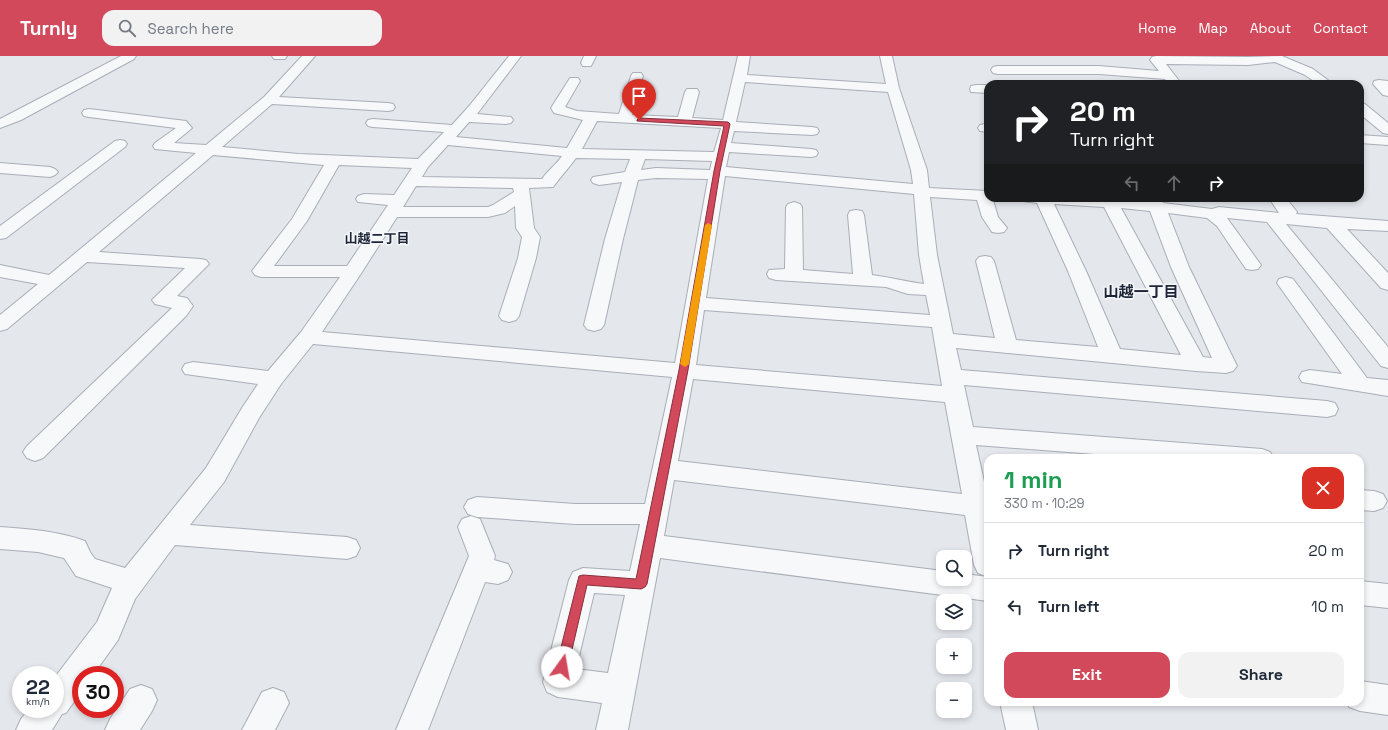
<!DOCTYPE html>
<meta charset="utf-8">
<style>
:root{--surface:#fff;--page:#f2f2f3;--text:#1f2937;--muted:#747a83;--line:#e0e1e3;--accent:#d1495b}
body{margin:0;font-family:"Space Grotesk","Noto Sans JP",sans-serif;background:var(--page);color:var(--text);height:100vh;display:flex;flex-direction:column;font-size:15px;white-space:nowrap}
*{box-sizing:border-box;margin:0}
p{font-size:13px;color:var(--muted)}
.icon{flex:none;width:22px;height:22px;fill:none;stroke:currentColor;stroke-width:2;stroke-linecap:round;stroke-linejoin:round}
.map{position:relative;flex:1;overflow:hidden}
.sheet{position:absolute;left:984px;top:398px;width:380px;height:252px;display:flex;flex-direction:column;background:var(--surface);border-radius:12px;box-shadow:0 2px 6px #0003}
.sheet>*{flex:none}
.banner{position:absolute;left:984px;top:24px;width:380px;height:122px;border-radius:12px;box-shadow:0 2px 6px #0003;background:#202124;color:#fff;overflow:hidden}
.buttons{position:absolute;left:936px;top:494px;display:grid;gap:8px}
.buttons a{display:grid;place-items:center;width:36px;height:36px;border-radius:8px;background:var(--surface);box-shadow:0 2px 6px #0003;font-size:20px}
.speed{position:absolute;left:12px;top:610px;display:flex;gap:8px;font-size:20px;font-weight:700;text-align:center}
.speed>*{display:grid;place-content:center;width:52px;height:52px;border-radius:50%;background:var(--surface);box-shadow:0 2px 6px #0003;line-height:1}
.speed small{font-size:10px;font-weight:400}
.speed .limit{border:6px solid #d22;background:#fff;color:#111}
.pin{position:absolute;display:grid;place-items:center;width:34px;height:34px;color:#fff;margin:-41px -17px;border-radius:50% 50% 50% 0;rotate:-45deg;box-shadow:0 0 4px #0007}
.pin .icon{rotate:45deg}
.me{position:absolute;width:44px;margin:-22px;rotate:13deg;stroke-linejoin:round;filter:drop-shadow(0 0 3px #0008)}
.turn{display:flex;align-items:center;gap:14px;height:84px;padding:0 20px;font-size:18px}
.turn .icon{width:52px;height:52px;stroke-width:2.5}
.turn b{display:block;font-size:28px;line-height:34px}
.lanes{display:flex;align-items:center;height:38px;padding:0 20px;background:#0003;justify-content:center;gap:20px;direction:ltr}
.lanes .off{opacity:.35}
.round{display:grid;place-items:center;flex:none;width:42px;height:42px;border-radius:12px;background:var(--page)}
.headline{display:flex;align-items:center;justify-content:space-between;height:68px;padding:0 20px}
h1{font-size:24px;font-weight:800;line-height:30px;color:#1e9e55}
.cta{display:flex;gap:8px;margin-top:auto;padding:8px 20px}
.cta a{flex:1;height:46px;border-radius:12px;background:var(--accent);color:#fff;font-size:16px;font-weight:800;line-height:46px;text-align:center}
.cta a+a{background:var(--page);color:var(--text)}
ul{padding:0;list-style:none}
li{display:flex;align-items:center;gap:12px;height:56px;padding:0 20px;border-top:1px solid var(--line)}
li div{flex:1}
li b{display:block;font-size:15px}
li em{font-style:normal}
header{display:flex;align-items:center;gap:24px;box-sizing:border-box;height:56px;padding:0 20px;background:var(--accent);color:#fff}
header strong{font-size:19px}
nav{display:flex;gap:22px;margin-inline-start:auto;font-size:14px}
.search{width:280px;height:36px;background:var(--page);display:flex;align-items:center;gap:10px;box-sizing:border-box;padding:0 14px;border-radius:12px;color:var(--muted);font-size:15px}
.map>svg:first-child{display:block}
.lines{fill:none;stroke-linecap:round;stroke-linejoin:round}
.minor-casing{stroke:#a9aeb7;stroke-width:2}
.minor{fill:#f7f8fa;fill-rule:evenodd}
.route{fill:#d1495b;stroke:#882f3b}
.slow{fill:#f59e0b}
.labels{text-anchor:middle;stroke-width:3;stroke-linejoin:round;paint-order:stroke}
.far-neighbourhood-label{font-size:13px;font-weight:bold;fill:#1d2536;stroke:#f4f6f9}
.neighbourhood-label{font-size:15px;font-weight:bold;fill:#1d2536;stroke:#f4f6f9}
</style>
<header>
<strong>Turnly</strong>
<div class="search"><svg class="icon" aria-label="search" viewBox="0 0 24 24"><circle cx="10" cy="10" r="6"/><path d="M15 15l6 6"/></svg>Search here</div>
<nav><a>Home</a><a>Map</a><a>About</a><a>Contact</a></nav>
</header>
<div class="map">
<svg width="1388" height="674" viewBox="0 0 1388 674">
<rect width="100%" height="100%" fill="#e4e7ec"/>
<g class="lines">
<g class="minor-casing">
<g id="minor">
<polygon points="121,0 136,0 134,3 21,64 0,72 0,63"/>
<polygon points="272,0 287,0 285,3 274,3"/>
<path d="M302,0H315L279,41L388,47L393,48L395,51L393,54L388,55L272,48L222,91L299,98L418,103L444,76L373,71L368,70L366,67L368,64L373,63L452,69L470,49L509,0H521L477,58L511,61L513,64L511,67L506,68L469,66L456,81L567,92L583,64L554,57L551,52L570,22H578L580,25L565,51L577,55L619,58L631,20L633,17H641L643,20L632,59L678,61L685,36L687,33H697L699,36L692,62L723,64L738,0H750L747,19L886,28L880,0H892L899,32L927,114L929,132L988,135V142H995L993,144L998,161L1007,172L1004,176L998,177L992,176L982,161L977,144L930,141L937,199L953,278L995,282L976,205L979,201L985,200L991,201L994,205L1016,284L1098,291L1068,215L1037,147L1023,145L1021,142H1109L1145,144L1144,142H1160L1163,147L1212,153L1219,151L1279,157L1269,142H1286L1297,156L1296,158L1388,165V175L1347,173L1388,217V234L1381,232L1327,172L1286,168L1388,291V312L1381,310L1267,166L1227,162L1261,209L1258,213L1252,214L1246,213L1217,170L1207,162L1168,157L1189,211L1237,310L1233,315L1226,317L1196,315L956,292L961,314L1327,345L1335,347L1338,353L1335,359L1327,361L964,329L973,371L1262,393L1270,396L1274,402H1147L976,389L988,444V521L978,517L974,509L965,459L674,424L664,480L943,515V523H965V518L988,521V545L660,502L628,674H596L602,647L558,641L547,636L543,626L569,524L573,516L583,512L630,515L640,468H575L477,461L468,458L464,451L468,444L477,441L575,448H645L672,321L313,288L281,328L259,362L224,426L190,469L347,481L356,484L360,492L356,500L347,503L175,489L135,543L118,584L93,619H81V636L66,657L62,658L52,674H16L21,663L29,653H55V621L97,566L112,532L76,520L64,502L38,496L0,493V471C29,473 58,475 85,485L90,496L95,503L125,512L206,412L242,352L258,328L185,318L182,313L185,308L193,306L268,315L301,276L340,221H261L255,219L252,215L292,163L324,109L213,99L99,196L200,203L206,204L209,208L177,240L187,242L193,250L186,260L43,402L35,405L27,402L23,396L27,390L172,252L155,248L152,244L185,212L87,206L7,273L0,275V259L38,228L0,221V209L49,219L196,97L155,93L153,90L155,87L176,72L89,61L84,60L82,57L84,54L89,53L186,65L192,72L174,87L206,89L264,41ZM745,26L888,36L911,114L913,128L726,111L729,96L811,101L816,100L818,97L816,94L811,93L731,87L734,75L812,79L817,78L819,75L817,72L812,71L736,66ZM597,65L721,72L714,96L582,93ZM448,89L562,100C556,109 548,114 542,123L422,121L428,111ZM576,102L630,103L625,116L593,121L591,124L593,127L599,129L622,126L605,183L584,269L587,273L594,275L601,273L604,269L623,183L638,124L656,122L708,123L675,307L322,276L362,216L397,161H488L505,157L515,150L516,172L522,181L518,202L499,260L502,264L509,266L516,264L519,260L536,202L540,181L534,172L529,132L553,131C560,121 569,112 576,102ZM645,103L712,105L710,114L656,112L641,114ZM339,109L412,112L394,139L364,138L358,140L356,143L358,146L388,149L347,210H274L307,165ZM725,120L914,138L919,199L924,228C906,226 890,221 872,219L864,159L862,155L856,154L850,155L848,159L853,218L803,214L802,151L800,148L794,146L788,148L786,151L785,213L769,214L767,218L769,222L776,224L886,231L908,238L926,239L930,259L706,242ZM416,130L513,132L514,136L493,149L488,151H403ZM1054,148L1104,151L1181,299L1120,293L1086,215ZM1121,152L1150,155L1171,211L1212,302L1203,301ZM704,254L932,271L942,330L696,309ZM693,323L945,346L962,438L678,405ZM594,537L625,539L608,617L576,613Z"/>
<polygon points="584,0 596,0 591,10 583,10 581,7"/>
<polygon points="1156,0 1248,1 1282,0 1313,13 1333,28 1318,28 1305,19 1275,6 1248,9 1166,8 1180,26 1179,28 1169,28 1165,23 1099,18 997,18 993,17 991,14 993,11 997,10 1099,10 1159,15 1150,4 1152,1"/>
<polygon points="1379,24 1388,25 1388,40 1383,39 1373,28 1374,25"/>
<polygon points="976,29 988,29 988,37 971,36 970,33 971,30"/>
<polygon points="1360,47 1365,48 1388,67 1388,78 1383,77 1360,58"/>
<polygon points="985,68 988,68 988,76 980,75 978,72 980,69"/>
<polygon points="1360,79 1388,81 1388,89 1360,87"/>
<polygon points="120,84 125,85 127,88 125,91 6,182 0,183 0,170 115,85"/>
<polygon points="0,107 50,111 55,113 58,116 55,119 50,121 0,117"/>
<polygon points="1286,221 1293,223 1367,322 1388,324 1388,340 1302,326 1299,321 1302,316 1310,314 1342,318 1277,227 1279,223"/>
<polygon points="1360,434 1374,435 1383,438 1387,445 1383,452 1374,455 1360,454"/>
<polygon points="471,460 480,463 495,500 494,504 508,508 512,516 508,524 498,528 485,526 428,674 396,674 469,500 458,471 462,463"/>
<polygon points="1360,525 1388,528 1388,552 1360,549"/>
<polygon points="1360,625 1388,629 1388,659 1360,655 1349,651 1347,646 1360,646"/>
<polygon points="141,629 152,633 157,644 152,655 140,674 105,674 110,663 130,633"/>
<polygon points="273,632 284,636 289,647 275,674 242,674 262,636"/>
<polygon points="1000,646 1032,646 1038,674 1006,674"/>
</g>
</g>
<use href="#minor" class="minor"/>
</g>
<polygon class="route" points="639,62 728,66 730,68 720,115 688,314 647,528 645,531 641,533 587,529 568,611 566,616 562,617 557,616 556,611 579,520 583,519 636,523 679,314 714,115 724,70 637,65 637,64"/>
<polygon class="slow" points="708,167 712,169 689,308 685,311 680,308 705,169"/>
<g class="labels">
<g class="far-neighbourhood-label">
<text x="377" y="187">山越二丁目</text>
</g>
<g class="neighbourhood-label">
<text x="1141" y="241">山越一丁目</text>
</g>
</g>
</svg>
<div class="buttons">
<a><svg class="icon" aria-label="search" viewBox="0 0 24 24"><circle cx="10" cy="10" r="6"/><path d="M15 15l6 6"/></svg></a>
<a><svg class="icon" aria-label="layers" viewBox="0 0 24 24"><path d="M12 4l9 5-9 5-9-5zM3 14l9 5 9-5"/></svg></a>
<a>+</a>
<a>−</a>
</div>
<div class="speed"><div>22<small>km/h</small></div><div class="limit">30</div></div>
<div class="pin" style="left:639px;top:64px;background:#d93025"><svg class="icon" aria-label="arrive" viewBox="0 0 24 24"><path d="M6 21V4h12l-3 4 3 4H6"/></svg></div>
<svg class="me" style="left:562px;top:611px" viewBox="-20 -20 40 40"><circle r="19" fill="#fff"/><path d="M0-13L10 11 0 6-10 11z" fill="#d1495b"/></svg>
<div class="banner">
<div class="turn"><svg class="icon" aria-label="right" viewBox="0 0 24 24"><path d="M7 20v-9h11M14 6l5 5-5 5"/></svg><div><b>20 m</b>Turn right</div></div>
<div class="lanes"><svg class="icon off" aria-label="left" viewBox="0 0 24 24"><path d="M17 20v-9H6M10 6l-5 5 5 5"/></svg><svg class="icon off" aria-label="ahead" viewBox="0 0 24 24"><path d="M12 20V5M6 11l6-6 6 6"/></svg><svg class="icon" aria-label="right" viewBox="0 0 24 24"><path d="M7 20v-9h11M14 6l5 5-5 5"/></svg></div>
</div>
<section class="sheet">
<div class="headline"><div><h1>1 min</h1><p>330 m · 10:29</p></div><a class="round" style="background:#d93025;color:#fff"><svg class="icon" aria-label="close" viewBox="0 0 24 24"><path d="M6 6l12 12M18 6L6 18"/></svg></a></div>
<ul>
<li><svg class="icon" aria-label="right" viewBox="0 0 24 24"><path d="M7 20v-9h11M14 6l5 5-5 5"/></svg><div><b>Turn right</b></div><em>20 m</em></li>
<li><svg class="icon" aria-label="left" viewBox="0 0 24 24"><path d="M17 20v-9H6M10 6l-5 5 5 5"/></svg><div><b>Turn left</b></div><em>10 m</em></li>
</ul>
<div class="cta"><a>Exit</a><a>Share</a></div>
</section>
</div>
